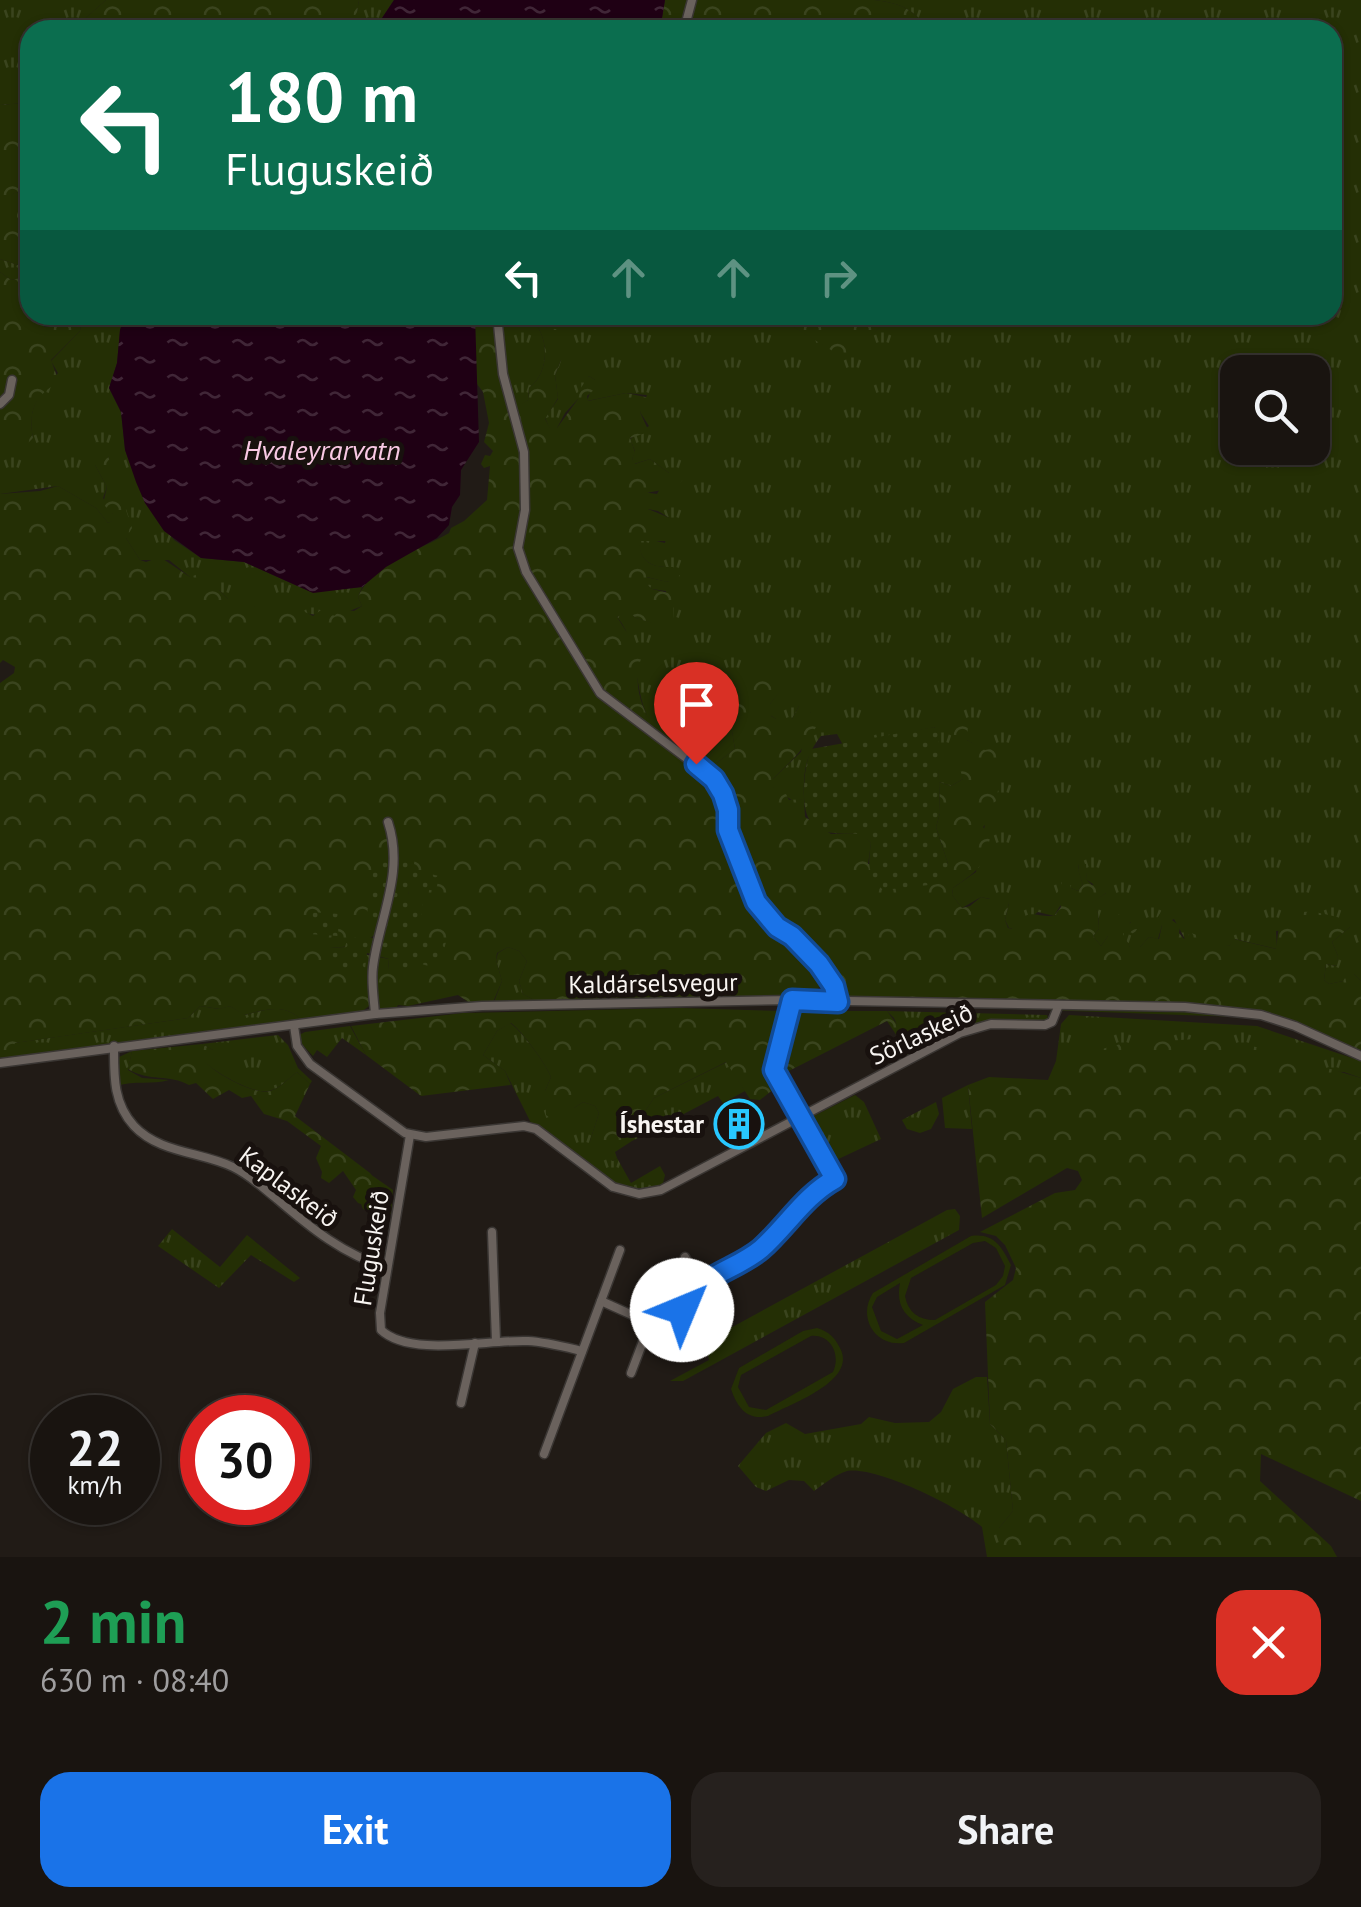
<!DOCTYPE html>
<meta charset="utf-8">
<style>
:root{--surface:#191410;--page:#26211e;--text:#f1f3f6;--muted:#9f9e9f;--line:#373330;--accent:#1a73e8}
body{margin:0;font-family:"PT Sans",sans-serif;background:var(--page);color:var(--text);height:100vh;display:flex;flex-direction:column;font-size:38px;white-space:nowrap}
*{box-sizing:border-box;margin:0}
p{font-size:32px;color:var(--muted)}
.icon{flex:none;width:55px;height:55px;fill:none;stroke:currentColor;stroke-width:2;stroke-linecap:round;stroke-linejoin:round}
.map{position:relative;height:1557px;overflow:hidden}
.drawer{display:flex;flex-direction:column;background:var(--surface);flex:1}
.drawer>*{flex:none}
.guide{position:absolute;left:20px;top:20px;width:1322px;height:305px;border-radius:30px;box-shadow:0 2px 8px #0004,0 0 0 2px var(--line);background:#0b6e4f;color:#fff;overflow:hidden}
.tools{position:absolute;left:1220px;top:355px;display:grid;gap:20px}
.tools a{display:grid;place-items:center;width:110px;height:110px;border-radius:20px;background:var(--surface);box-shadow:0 2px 8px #0004,0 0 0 2px var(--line);font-size:50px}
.speed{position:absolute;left:30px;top:1395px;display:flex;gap:20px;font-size:50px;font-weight:700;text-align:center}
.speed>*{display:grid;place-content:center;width:130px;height:130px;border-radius:50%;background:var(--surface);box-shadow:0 2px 8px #0004,0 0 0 2px var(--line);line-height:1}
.speed small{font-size:25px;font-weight:400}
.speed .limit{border:15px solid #d22;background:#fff;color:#111}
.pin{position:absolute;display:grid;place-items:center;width:85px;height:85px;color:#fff;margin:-102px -42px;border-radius:50% 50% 50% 0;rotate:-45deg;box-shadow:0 0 10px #0007}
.pin .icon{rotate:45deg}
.me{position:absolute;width:110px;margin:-55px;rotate:45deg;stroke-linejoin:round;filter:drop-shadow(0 0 8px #0008)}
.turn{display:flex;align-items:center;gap:35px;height:210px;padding:0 40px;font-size:45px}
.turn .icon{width:130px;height:130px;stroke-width:2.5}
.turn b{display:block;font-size:70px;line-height:85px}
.lanes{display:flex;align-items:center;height:95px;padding:0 40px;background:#0003;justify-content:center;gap:50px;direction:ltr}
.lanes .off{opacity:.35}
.round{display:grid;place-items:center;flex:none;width:105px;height:105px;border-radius:30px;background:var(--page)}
.head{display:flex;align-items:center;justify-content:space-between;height:170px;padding:0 40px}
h1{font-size:60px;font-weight:800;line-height:75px;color:#1e9e55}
.primary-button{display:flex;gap:20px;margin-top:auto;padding:20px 40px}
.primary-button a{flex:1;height:115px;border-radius:30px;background:var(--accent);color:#fff;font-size:40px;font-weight:800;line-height:115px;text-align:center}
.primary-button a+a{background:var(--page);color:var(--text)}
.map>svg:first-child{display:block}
.grass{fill:url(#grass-tufts);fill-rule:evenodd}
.forest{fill:url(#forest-crowns);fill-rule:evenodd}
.park{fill:#242f05;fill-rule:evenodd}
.garden{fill:url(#garden-dots)}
.water{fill:url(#water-ripples)}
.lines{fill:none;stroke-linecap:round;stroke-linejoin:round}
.minor-casing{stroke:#3a3633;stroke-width:11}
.minor{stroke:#6a625d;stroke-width:8}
.route-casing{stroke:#114b97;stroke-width:25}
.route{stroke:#1a73e8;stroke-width:18}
.labels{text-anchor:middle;stroke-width:10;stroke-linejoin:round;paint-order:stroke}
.street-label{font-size:25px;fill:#f8f4f1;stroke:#18110e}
.poi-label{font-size:25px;font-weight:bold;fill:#f8f4f1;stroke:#18110e;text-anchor:end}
.water-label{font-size:28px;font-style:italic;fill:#f9c9e4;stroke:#18110e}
</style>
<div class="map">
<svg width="1361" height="1557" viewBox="0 0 1361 1557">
<defs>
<pattern id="grass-tufts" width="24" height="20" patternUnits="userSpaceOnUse" patternTransform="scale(2.5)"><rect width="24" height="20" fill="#242f05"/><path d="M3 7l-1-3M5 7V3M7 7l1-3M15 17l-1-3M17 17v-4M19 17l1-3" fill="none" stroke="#3a441e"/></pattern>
<pattern id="forest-crowns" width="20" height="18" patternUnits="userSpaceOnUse" patternTransform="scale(2.5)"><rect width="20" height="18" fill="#242f05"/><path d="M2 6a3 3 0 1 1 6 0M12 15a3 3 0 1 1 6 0" fill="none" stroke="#3a441e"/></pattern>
<pattern id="garden-dots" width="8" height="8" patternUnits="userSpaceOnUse" patternTransform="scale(2.5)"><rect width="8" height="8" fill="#242f05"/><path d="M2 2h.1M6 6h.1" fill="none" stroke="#3a441e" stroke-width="1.8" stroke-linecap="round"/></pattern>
<pattern id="water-ripples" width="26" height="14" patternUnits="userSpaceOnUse" patternTransform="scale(2.5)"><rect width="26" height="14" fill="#1f0014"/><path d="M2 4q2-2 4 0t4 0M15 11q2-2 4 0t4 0" fill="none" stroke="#402637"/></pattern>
</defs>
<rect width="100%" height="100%" fill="#211b16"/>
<g class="grass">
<polygon points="0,0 106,0 72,30 63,24 58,30 30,30 30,93 24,103 0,105"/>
<polygon points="359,0 394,0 374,30 327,30 328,26 318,19 333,3 357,12"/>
<path d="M874,0H1361V981L1354,974L1343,981L1329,984L1324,980L1326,964L1336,966L1338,956L1332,942L1350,927L1349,921L1276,931L1277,949L1235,939L1229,946L1185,939L1174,919L1162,925L1158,939L1149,937L1140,947H1130L1122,934L1131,922L1108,936L1101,946L1093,936L1099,929L1098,913L1091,903L1106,893L1087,880L1085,864H1079L1078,869L1083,885L1078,891L1071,888L1054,916L1038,912L1013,929L1009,928L1005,920L1009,903L981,897L962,908L952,895L953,888L976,872L988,808L985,751L967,740L965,733L957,725L963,779L951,786L939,782L935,727L843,745L837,734L821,736C805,756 803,773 804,799L793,801L773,787V779L801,752L811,713L799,706L792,719H776L770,715V704L785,684L727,701L735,749L710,768C694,757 671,746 658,732C629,700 644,648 617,617L628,610L636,618L668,627L666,591L652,589L643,582L646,577L668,582L673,567C654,568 639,563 639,541L652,540L665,543L671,519L658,511L648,509L642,495V492L657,494L669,473L650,459L634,464L632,459L635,451L630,439L649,426L640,412L647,395L626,393L587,401L595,380L589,376L578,399L565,413L557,428L550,429L545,418L558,399L555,375L561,360L560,341L544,325L551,315H774L844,357L895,315H1332V30H932C909,9 906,4 874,0ZM1238,372H1312V448H1238Z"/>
<polygon points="30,186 30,223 17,219 8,198 14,193 25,192"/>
<polygon points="0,259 30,269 30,276 11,280 0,272"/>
<path d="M82,315H125L120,330L117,363L109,388L121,412L125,450L145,503L174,540L201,558L244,562L311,592L362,587L358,597L362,606L334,617L255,607L228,599L219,590L190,577L169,560H140L126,538L108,456L95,465L107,487L103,498L113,514V521L108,523L96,508L58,486L0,494V435L33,438C27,408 38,396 58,373L51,361L80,331Z"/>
<path d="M500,315H525C529,319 534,321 537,326C550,345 547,375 529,388L528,400L519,406L507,374Z"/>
<polygon points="508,947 519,951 527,961 519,981 523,994 534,1000 494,1002 502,981 496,960 498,953"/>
<path d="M200,1006L219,1009L230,1006L245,1015C271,1008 286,1003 306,1024L0,1060V1057L10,1053L14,1043L188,1018Z"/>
<polygon points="887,1011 1047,1015 1049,1021 1045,1025 987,1026 908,1056 899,1039 904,1041 894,1018"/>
<polygon points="1069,1015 1257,1026 1361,1061 1361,1078 1344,1072 1056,1061 1061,1024"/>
<path d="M510,1023C522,1031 546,1064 551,1077L545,1091L574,1108L583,1102L595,1106L599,1113L590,1141L613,1161L617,1158L631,1183L660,1166L665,1175L663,1183L657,1188H622L535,1131L505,1071L483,1055L497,1031Z"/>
<polygon points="350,1026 366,1055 342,1038 327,1057 317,1050 313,1056 299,1041 299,1035 305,1032"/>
<path d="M278,1035L288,1045L298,1068L312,1081L310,1084L297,1072C289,1078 279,1089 269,1091C254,1095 212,1071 203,1060L213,1050L202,1044Z"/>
<path d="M132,1051L128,1070L142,1078L169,1080C152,1085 134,1080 117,1086L115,1068L119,1057Z"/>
<polygon points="727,1062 745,1091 723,1103 718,1096 632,1141 625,1123 643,1114 654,1098"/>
<polygon points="968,1085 972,1129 945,1128 942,1098"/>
<polygon points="855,1095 864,1102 881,1139 832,1162 825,1161 806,1120"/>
<polygon points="936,1102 939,1114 931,1129 920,1133 907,1129 902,1120"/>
<path d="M370,1174L393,1190C391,1206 394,1213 383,1226H377L376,1215L363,1209L361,1204L370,1206L369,1192L380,1196L382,1188Z"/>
<polygon points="955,1209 960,1216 959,1230 683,1381 670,1381 709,1360 707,1351 715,1329 725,1331 947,1210"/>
<polygon points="172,1229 220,1267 247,1235 300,1278 294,1282 251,1255 219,1288 158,1246"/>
<path d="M976,1377H987L990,1424L1006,1440L1013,1511L999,1528V1557H987L982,1527C959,1507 877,1466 847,1471C836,1474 824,1484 814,1491L804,1481L789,1480L766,1491L756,1487L738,1466L766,1433L786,1423L805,1434L861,1424L869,1417L895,1423L929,1422L941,1412L953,1389Z"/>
</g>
<g class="forest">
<polygon points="106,0 359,0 357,13 354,16 333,4 319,19 329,26 327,30 72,30"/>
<path d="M665,0H874C906,4 909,9 932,30H660Z"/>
<polygon points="30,93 30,186 26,192 14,193 9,198 17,207 17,219 30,223 30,269 0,259 0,105 24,103"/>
<path d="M0,272L11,280L30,276V315H43L44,327H53L56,315H82L80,331L51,360L59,382C35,395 28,411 33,438L27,444L12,445L0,435Z"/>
<path d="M475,315H500L507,374L519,405L528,400L529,388C547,375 550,345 537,326C534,321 529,319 525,315H551L545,325L547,328L563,330L561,360L555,375L558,398L545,419L550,428H557L578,399V392L589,376L595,380L596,388L587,396L588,401L626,393L650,398L640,412L649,432L630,438L635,452L632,459L635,464L650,459L669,473L682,472L684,478C672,494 656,488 642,495L650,500L648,509L682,523L673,528L670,541H640C638,563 655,568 673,567L680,576L667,582L647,577L644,582L652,589L673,594L674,624L668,628L636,618L628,611L617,617L642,656C632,681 640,709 657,731C669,745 694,757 710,768L735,749L727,701C741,678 760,673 786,684L770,704L771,716L776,719H792L799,706L803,705L811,713L816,711L820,714C815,740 792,760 773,779V787L784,790L789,800L804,799L805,817L831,834L862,833L871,843L868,864H948L936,827L940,813L939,782L951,786L963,779C958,759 946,749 957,725H968L967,740L985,750L997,748L1005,753L996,801L988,808L991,818L983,827L990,837C986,866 976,872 953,888L952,895L962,908L970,906L981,897L989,899L1003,895L1009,903L1005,920L1008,928L1012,929C1030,906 1031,917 1054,916L1061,907L1057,894L1063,880L1069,881L1071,888L1078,891L1083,885L1078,870L1079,863L1086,864L1087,880L1092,885L1099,882L1107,887L1106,893L1092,903L1098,913L1099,929L1093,936L1101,946L1108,936L1107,924L1117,913L1137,929L1134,934L1126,930L1123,934L1130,947H1140L1149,937L1159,939L1162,925L1157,918L1161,912L1180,926L1179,933L1184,939L1191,933L1229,946L1234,939L1276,949L1280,918C1303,906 1326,914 1350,921V927L1332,942L1338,956L1337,966L1326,964L1324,980L1329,984L1343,981L1348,974H1354L1361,981V1052L1264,1020L1239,1017L843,1003L827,993L821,985L808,999L534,1000L523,994L519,981L527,961L519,951L508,947L497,953L496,960L502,981L493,1002L471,1004L458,995L408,1006L398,1005L393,1013L379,1010L377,1000L356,1016L306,1024C286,1003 271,1008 244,1015L230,1006L220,1009L200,1006L188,1018L15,1043L10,1054L0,1057V683L14,673L15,667L3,660L0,663V494L40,491L58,486L96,508L108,523L112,521L113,514L103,504L107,487L95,465L92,449L96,442L101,443L108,456L132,528L126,538L140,560L146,562L160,557L190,577L201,573L219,581V590L228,599L237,594L255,607L271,603L303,607L305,612L313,616L321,610L330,611L334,616L342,609L354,611L362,606L358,597C372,564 420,550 449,533L451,528L464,521L487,500L490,466L484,468L481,464L485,455L490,456L493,451L484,442L489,423L483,392L477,384L474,355ZM400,855L413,870L408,892L418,936L388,970L389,959L330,948C348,947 369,944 380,929Z"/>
<polygon points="774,315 895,315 844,358"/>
<path d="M679,1008L782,1011L786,1015L772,1055L775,1088L760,1100L750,1099L726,1062L654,1098L643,1114L626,1123L632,1141L615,1152L617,1158L613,1161L595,1156L590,1141L599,1113L595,1106L583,1102L574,1108L572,1118L559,1124L546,1115L545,1091L551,1077C546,1064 522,1031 511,1023L497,1031L483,1055L505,1071L511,1085L421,1096L366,1055L351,1026L463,1013Z"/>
<path d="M801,1011H887L907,1038L904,1041L899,1039L887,1021L779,1076C775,1058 784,1021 801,1011Z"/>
<polygon points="1195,1039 1249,1045 1361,1078 1361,1501 1261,1454 1260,1481 1331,1546 1337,1557 999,1557 999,1528 1013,1511 1006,1440 990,1424 985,1302 1013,1280 1016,1268 1005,1245 996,1236 980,1232 1055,1193 1075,1190 1082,1180 1078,1171 1067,1168 982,1218 968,1085 989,1077 1048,1080 1056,1061 1121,1044"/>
<path d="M202,1044L213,1050L214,1056L204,1060C212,1072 255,1096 270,1091C279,1089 289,1078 297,1072L310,1084L295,1116L370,1173L382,1188L380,1197L370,1193V1207L358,1203L353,1197L356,1190L343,1171L329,1183L321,1178L322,1172L316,1158L321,1146L287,1121L264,1114L251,1096L242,1098L229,1090L213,1099L196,1083L189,1085C170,1074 149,1082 128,1069L132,1051Z"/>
</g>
<g class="park">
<path d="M971,1236C994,1233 1001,1246 1011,1265L1005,1285L904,1343C875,1347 857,1317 873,1293ZM985,1241L996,1248L1005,1266L1003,1276L996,1285L935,1320C918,1320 908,1312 905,1296L911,1278L973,1243ZM900,1283C896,1303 903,1317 923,1325L897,1339L881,1331L872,1307L877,1297Z"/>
<path d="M817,1328C830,1332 835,1338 841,1350C855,1382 790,1404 768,1416C747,1421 737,1407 731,1389L739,1368L803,1331ZM811,1336C831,1334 841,1355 833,1372L766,1410L749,1407L738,1387L741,1375Z"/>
</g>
<g class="garden">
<path d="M934,727L940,731L938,748L940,813L936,827L948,864L947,877L938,884L883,890C867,875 868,863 871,843L862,834C829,833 806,837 804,797C804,779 805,766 811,749Z"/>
<polygon points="400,854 415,858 413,870 439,876 436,891 412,887 408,892 411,900 423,904 418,936 446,942 439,969 411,961 407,974 388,970 389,959 367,953 365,969 329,969 330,948 345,947 348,937 373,938 380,930 379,925 366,922 374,862 386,858 398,861"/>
<polygon points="311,912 339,914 338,936 309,934"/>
</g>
<g class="water">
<polygon points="394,0 665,0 660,30 374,30"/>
<polygon points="125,315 475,315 479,442 461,470 460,495 452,507 449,525 437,538 386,567 362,587 313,593 244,562 201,558 164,531 145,503 136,482 125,450 121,412 109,388 117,363 120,330"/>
</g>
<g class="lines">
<g class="minor-casing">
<g id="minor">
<polyline points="684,30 692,0"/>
<polyline points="497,315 503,374 524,452 525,510 518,548 526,572 600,693 714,779 723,794 728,811 728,830 756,902 777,927 792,936 819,964 834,986 838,1001"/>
<polyline points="0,404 9,395 12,380"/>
<path d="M375,1014C374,999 371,982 373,967C379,918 405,873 388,822"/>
<polyline points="294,1026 297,1046 310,1064 405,1133 426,1137 524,1126 536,1129 613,1187 639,1194 661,1190 960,1033 991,1024 1045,1025 1052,1022 1058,1007"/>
<path d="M114,1046C114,1076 113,1103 134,1126C159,1153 202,1152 233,1167C250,1175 263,1188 277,1199C312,1229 343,1254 387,1268"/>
<polyline points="0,1063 375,1014 482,1006 792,1000 1185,1007 1261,1015 1295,1026 1361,1056"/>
<path d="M410,1135L380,1313L381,1330C411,1358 489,1339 528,1341C546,1342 565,1347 582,1351"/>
<polyline points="492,1232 496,1341"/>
<polyline points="685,1257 722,1322"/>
<polyline points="601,1301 650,1323 672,1321 682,1310 689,1292 759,1251 818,1189 835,1179 774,1070 777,1048 792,1000"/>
<polyline points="631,1373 650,1323"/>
<polyline points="461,1403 475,1343"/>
<polyline points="544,1454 620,1250"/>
</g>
</g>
<use href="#minor" class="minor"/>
</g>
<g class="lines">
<g class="route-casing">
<path id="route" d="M682,1310C693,1277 735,1271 761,1249C787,1226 804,1196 835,1179L774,1070L792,1000L838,1002L834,986L819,964L792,936L777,927L756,902L728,830V810L723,794L714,779L696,764"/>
</g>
<use href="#route" class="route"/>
</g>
<defs>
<g id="building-ring" transform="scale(2.5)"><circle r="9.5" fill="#18110e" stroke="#28c8ff" stroke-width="1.5"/><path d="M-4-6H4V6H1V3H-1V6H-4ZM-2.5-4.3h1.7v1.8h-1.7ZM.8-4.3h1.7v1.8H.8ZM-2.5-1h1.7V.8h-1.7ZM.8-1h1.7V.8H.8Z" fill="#28c8ff"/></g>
</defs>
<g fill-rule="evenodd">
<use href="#building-ring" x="739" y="1124"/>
</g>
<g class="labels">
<g class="street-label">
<text transform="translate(653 983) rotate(-1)" y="9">Kaldárselsvegur</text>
<text transform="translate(921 1034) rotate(-25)" y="9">Sörlaskeið</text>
<text transform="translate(289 1187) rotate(37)" y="9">Kaplaskeið</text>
<text transform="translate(371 1248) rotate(-81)" y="9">Fluguskeið</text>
</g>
<g class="poi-label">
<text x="704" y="1133">Íshestar</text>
</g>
<g class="water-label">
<text x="322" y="460">Hvaleyrarvatn</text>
</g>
</g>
</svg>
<div class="tools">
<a><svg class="icon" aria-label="search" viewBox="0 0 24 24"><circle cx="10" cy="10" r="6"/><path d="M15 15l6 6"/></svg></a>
</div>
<div class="speed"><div>22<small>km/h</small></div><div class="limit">30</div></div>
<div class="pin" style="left:696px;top:764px;background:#d93025"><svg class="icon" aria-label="arrive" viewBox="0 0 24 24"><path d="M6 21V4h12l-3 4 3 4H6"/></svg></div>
<svg class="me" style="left:682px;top:1310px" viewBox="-20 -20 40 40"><circle r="19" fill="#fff"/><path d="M0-13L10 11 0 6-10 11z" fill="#1a73e8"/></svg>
<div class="guide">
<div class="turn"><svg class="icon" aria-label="left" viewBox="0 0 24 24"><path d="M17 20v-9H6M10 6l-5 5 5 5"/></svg><div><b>180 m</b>Fluguskeið</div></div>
<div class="lanes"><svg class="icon" aria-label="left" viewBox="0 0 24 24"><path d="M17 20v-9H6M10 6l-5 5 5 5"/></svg><svg class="icon off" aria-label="ahead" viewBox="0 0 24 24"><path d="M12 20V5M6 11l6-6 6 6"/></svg><svg class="icon off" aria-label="ahead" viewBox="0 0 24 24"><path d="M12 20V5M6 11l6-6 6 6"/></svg><svg class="icon off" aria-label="right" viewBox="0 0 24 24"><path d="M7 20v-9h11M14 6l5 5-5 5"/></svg></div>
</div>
</div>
<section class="drawer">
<div class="head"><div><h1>2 min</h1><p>630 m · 08:40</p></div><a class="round" style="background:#d93025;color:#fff"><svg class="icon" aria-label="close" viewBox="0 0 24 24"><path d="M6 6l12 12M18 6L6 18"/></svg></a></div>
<div class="primary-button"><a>Exit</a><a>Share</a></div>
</section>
